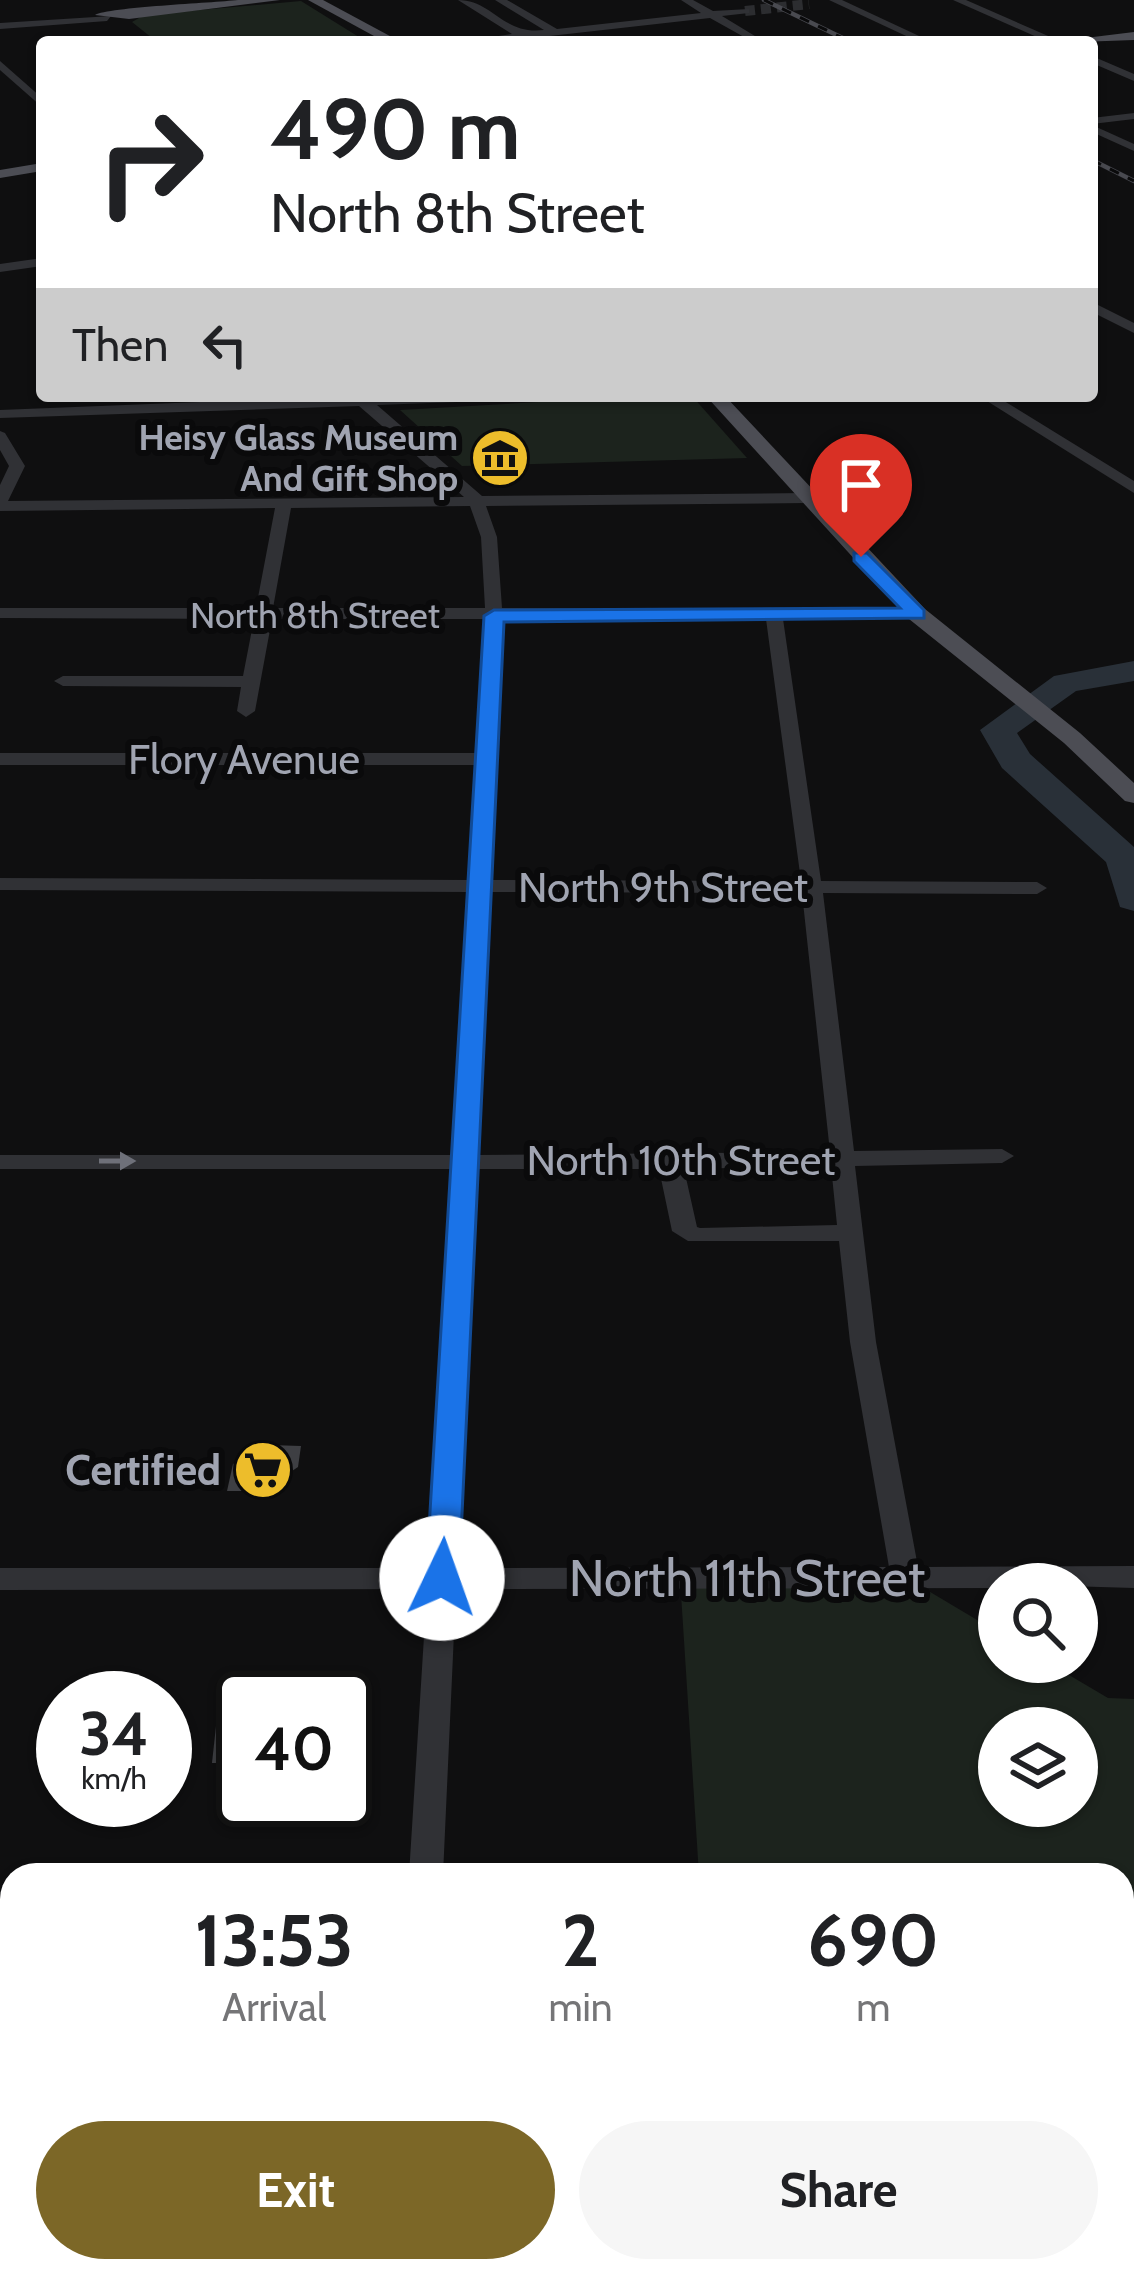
<!DOCTYPE html>
<style>
:root{--surface:#fff;--page:#f6f6f6;--text:#202124;--muted:#757577;--accent:#7c6727}
body{margin:0;font-family:Cabin,sans-serif;background:var(--page);color:var(--text);height:100vh;display:flex;flex-direction:column;font-size:45px;white-space:nowrap}
*{box-sizing:border-box;margin:0}
p{font-size:39px;color:var(--muted)}
.icon{flex:none;width:66px;height:66px;fill:none;stroke:currentColor;stroke-width:2;stroke-linecap:round;stroke-linejoin:round}
.map{position:relative;flex:1;overflow:hidden}
.panel{position:absolute;left:0px;top:1863px;width:1134px;height:420px;display:flex;flex-direction:column;background:var(--surface);border-radius:36px 36px 0 0;box-shadow:0 3px 9px #0004}
.panel>*{flex:none}
.top-card{position:absolute;left:36px;top:36px;width:1062px;height:366px;border-radius:12px;box-shadow:0 3px 9px #0004;background:#fff;color:var(--text);overflow:hidden}
.controls{position:absolute;left:978px;top:1563px;display:grid;gap:24px}
.controls a{display:grid;place-items:center;width:120px;height:120px;border-radius:50%;background:var(--surface);box-shadow:0 3px 9px #0004;font-size:60px}
.speed{position:absolute;left:36px;top:1671px;display:flex;gap:24px;font-size:60px;font-weight:700;text-align:center}
.speed>*{display:grid;place-content:center;width:156px;height:156px;border-radius:50%;background:var(--surface);box-shadow:0 3px 9px #0004;line-height:1}
.speed small{font-size:30px;font-weight:400}
.speed .limit{border:6px solid #111;border-radius:18px;background:#fff;color:#111}
.pin{position:absolute;display:grid;place-items:center;width:102px;height:102px;color:#fff;margin:-123px -51px;border-radius:50% 50% 50% 0;rotate:-45deg;box-shadow:0 0 12px #0007}
.pin .icon{rotate:45deg}
.me{position:absolute;width:132px;margin:-66px;rotate:3deg;stroke-linejoin:round;filter:drop-shadow(0 0 9px #0008)}
.turn{display:flex;align-items:center;gap:42px;height:252px;padding:0 36px;font-size:54px}
.turn .icon{width:156px;height:156px;stroke-width:2.5}
.turn b{display:block;font-size:84px;line-height:102px}
.then{display:flex;align-items:center;height:114px;padding:0 36px;background:#0003;gap:24px;font-size:45px}
.eta{display:flex;justify-content:space-evenly;align-items:center;height:204px;text-align:center}
.eta b{font-size:72px;font-weight:700;line-height:84px}
.primary-button{display:flex;gap:24px;margin-top:auto;padding:24px 36px}
.primary-button a{flex:1;height:138px;border-radius:72px;background:var(--accent);color:#fff;font-size:48px;font-weight:700;line-height:138px;text-align:center}
.primary-button a+a{background:var(--page);color:var(--text)}
.map>svg:first-child{display:block}
.green{fill:#1c231d;fill-rule:evenodd}
.lines{fill:none;stroke-linecap:round;stroke-linejoin:round}
.river{fill:#293038;fill-rule:evenodd}
.building{fill:#3e3f43}
.minor-tunnel{stroke:#2c2d30;stroke-width:10;stroke-dasharray:10 6;stroke-linecap:butt}
.minor{fill:#303135;fill-rule:evenodd}
.major{fill:#4c4d54;fill-rule:evenodd}
.rail-casing{stroke:#494a50;stroke-width:4.5}
.rail{stroke:#0a0a0b;stroke-width:3;stroke-dasharray:10;stroke-linecap:butt}
.oneway{fill:#6e7079}
.route{fill:#1a73e8;stroke:#114b97;stroke-width:3}
.labels{text-anchor:middle;stroke-width:12;stroke-linejoin:round;paint-order:stroke}
.far-poi-label{font-size:36px;font-weight:bold;fill:#a0a4b1;stroke:#0a0a0b;text-anchor:end}
.far-street-label{font-size:36px;fill:#a0a4b1;stroke:#0a0a0b}
.street-label{font-size:42px;fill:#a0a4b1;stroke:#0a0a0b}
.poi-label{font-size:42px;font-weight:bold;fill:#a0a4b1;stroke:#0a0a0b;text-anchor:end}
.near-street-label{font-size:51px;fill:#a0a4b1;stroke:#0a0a0b}
</style>
<div class="map">
<svg width="1134" height="2283" viewBox="0 0 1134 2283">
<rect width="100%" height="100%" fill="#0f0f10"/>
<g class="green">
<polygon points="301,1 367,42 157,42 132,22 144,15"/>
<polygon points="642,396 692,396 747,458 462,466 400,410"/>
<path d="M905,1577L999,1633V1662H1047L1108,1698L1134,1699V2283H719L718,2271H1122V1875H699L680,1578ZM999,1728H1077V1806H999Z"/>
</g>
<g class="lines">
<polygon class="river" points="1134,661 1134,681 1076,691 1017,733 1030,754 1134,847 1134,911 1120,907 1106,862 1002,768 980,730 1054,676"/>
</g>
<g class="building">
<polygon points="270,1445 301,1446 298,1467 262,1491 227,1491 233,1464"/>
<polygon points="243,1688 243,1763 212,1763 220,1689"/>
</g>
<g class="lines">
<polyline class="minor-tunnel" points="745,11 809,4"/>
<g class="minor">
<path d="M458,0C493,0 502,35 544,30L495,0H507L557,29L701,13L681,0H693L713,11L749,9V13L722,16L765,42H753L710,18L523,39L459,42L512,34Z"/>
<polygon points="829,0 842,0 932,42 919,42"/>
<polygon points="953,0 966,0 1062,42 1048,42"/>
<polygon points="111,16 107,21 0,29 0,23"/>
<polygon points="1092,56 1134,74 1134,81 1092,63"/>
<polygon points="0,61 42,98 42,107 0,70"/>
<polygon points="1134,113 1134,119 1092,124 1092,118"/>
<polygon points="1092,125 1134,144 1134,151 1092,132"/>
<polygon points="42,258 42,266 0,272 0,264"/>
<polygon points="1092,302 1134,323 1134,333 1092,312"/>
<path d="M350,396H519L512,400L377,405L482,496L807,493L815,498L807,503L486,506L497,537L502,608L917,609L926,614L917,619H783L821,881L1037,882L1047,888L1037,894L823,893L854,1151L1002,1149L1014,1156L1002,1163L855,1166L876,1342L918,1567L1134,1566V1588L999,1584V1588L456,1589L443,1875H409L427,1589L0,1590V1568H428L452,1169H0V1155H453L469,892L0,890V878L469,880L476,765H0V753H477L485,619H272L255,711L246,717L237,711L241,687L63,686L54,681L63,676H243L254,619L0,618V608H256L275,508L0,511V485L9,466L0,450V431L5,433L25,466L8,501L464,497L359,406L0,418V410ZM470,506L481,537L485,608H273L291,508ZM503,619H766L801,881L490,880ZM490,892L802,893L830,1152L477,1155ZM831,1166L837,1225L700,1228L697,1227L684,1169ZM476,1169H659L672,1231L688,1241H839L850,1342L889,1567L457,1568Z"/>
<polygon points="979,396 996,396 1134,481 1134,493"/>
<rect x="0" y="2122" width="12" height="32"/>
<polygon points="386,2271 424,2271 423,2283 385,2283"/>
</g>
<g class="major">
<path d="M238,0H280L129,19L95,15C109,7 212,3 238,0Z"/>
<polygon points="308,0 323,0 401,42 385,42"/>
<polygon points="1134,32 1134,40 1079,42 1085,38"/>
<polygon points="42,163 42,171 0,178 0,170"/>
<polygon points="706,396 725,396 925,609 1080,733 1134,783 1134,803 1125,801 1064,743 909,619"/>
</g>
<g class="rail-casing">
<g id="rail">
<polyline points="764,0 851,42"/>
<polyline points="1092,160 1134,181"/>
</g>
</g>
<use href="#rail" class="rail"/>
</g>
<defs><path id="oneway-solid" d="M-6-.8H1V-3.2L6.5 0L1 3.2V.8H-6Z" transform="scale(3)"/></defs>
<use class="oneway" href="#oneway-solid" transform="translate(117 1161)"/>
<polygon class="route" points="854,553 867,553 924,610 924,618 504,622 459,1578 454,1587 431,1587 426,1578 484,616 494,610 900,608 854,561"/>
<defs>
<g id="museum-disc" transform="scale(3)"><circle r="9.5" fill="#edbd2b" stroke="#0a0a0b"/><path d="M0-6L6-3V-2H-6V-3ZM-5-1h2V3h-2ZM-1-1h2V3h-2ZM3-1h2V3H3ZM-6 4H6V6H-6Z" fill="#111"/></g>
<g id="supermarket-disc" transform="scale(3)"><circle r="9.5" fill="#edbd2b" stroke="#0a0a0b"/><path d="M-6-5.5h2.5l.6 2H6L4.5 2H-2.5L-4.4-4H-6ZM-1.5 3.2a1.3 1.3 0 1 0 .1 0ZM3 3.2a1.3 1.3 0 1 0 .1 0Z" fill="#111"/></g>
</defs>
<g fill-rule="evenodd">
<use href="#museum-disc" x="500" y="458"/>
<use href="#supermarket-disc" x="263" y="1470"/>
</g>
<g class="labels">
<g class="far-poi-label">
<text x="458" y="450">Heisy Glass Museum<tspan x="458" dy="41">And Gift Shop</tspan></text>
</g>
<g class="far-street-label">
<text x="315" y="628">North 8th Street</text>
</g>
<g class="street-label">
<text x="244" y="774">Flory Avenue</text>
<text x="663" y="902">North 9th Street</text>
<text x="681" y="1175">North 10th Street</text>
</g>
<g class="poi-label">
<text x="221" y="1485">Certified</text>
</g>
<g class="near-street-label">
<text x="747" y="1596">North 11th Street</text>
</g>
</g>
</svg>
<div class="controls">
<a><svg class="icon" aria-label="search" viewBox="0 0 24 24"><circle cx="10" cy="10" r="6"/><path d="M15 15l6 6"/></svg></a>
<a><svg class="icon" aria-label="layers" viewBox="0 0 24 24"><path d="M12 4l9 5-9 5-9-5zM3 14l9 5 9-5"/></svg></a>
</div>
<div class="speed"><div>34<small>km/h</small></div><div class="limit">40</div></div>
<div class="pin" style="left:861px;top:557px;background:#d93025"><svg class="icon" aria-label="arrive" viewBox="0 0 24 24"><path d="M6 21V4h12l-3 4 3 4H6"/></svg></div>
<svg class="me" style="left:442px;top:1578px" viewBox="-20 -20 40 40"><circle r="19" fill="#fff"/><path d="M0-13L10 11 0 6-10 11z" fill="#1a73e8"/></svg>
<div class="top-card">
<div class="turn"><svg class="icon" aria-label="right" viewBox="0 0 24 24"><path d="M7 20v-9h11M14 6l5 5-5 5"/></svg><div><b>490 m</b>North 8th Street</div></div>
<div class="then">Then<svg class="icon" aria-label="left" viewBox="0 0 24 24"><path d="M17 20v-9H6M10 6l-5 5 5 5"/></svg></div>
</div>
<section class="panel">
<div class="eta">
<div><b>13:53</b><p>Arrival</p></div>
<div><b>2</b><p>min</p></div>
<div><b>690</b><p>m</p></div>
</div>
<div class="primary-button"><a>Exit</a><a>Share</a></div>
</section>
</div>
